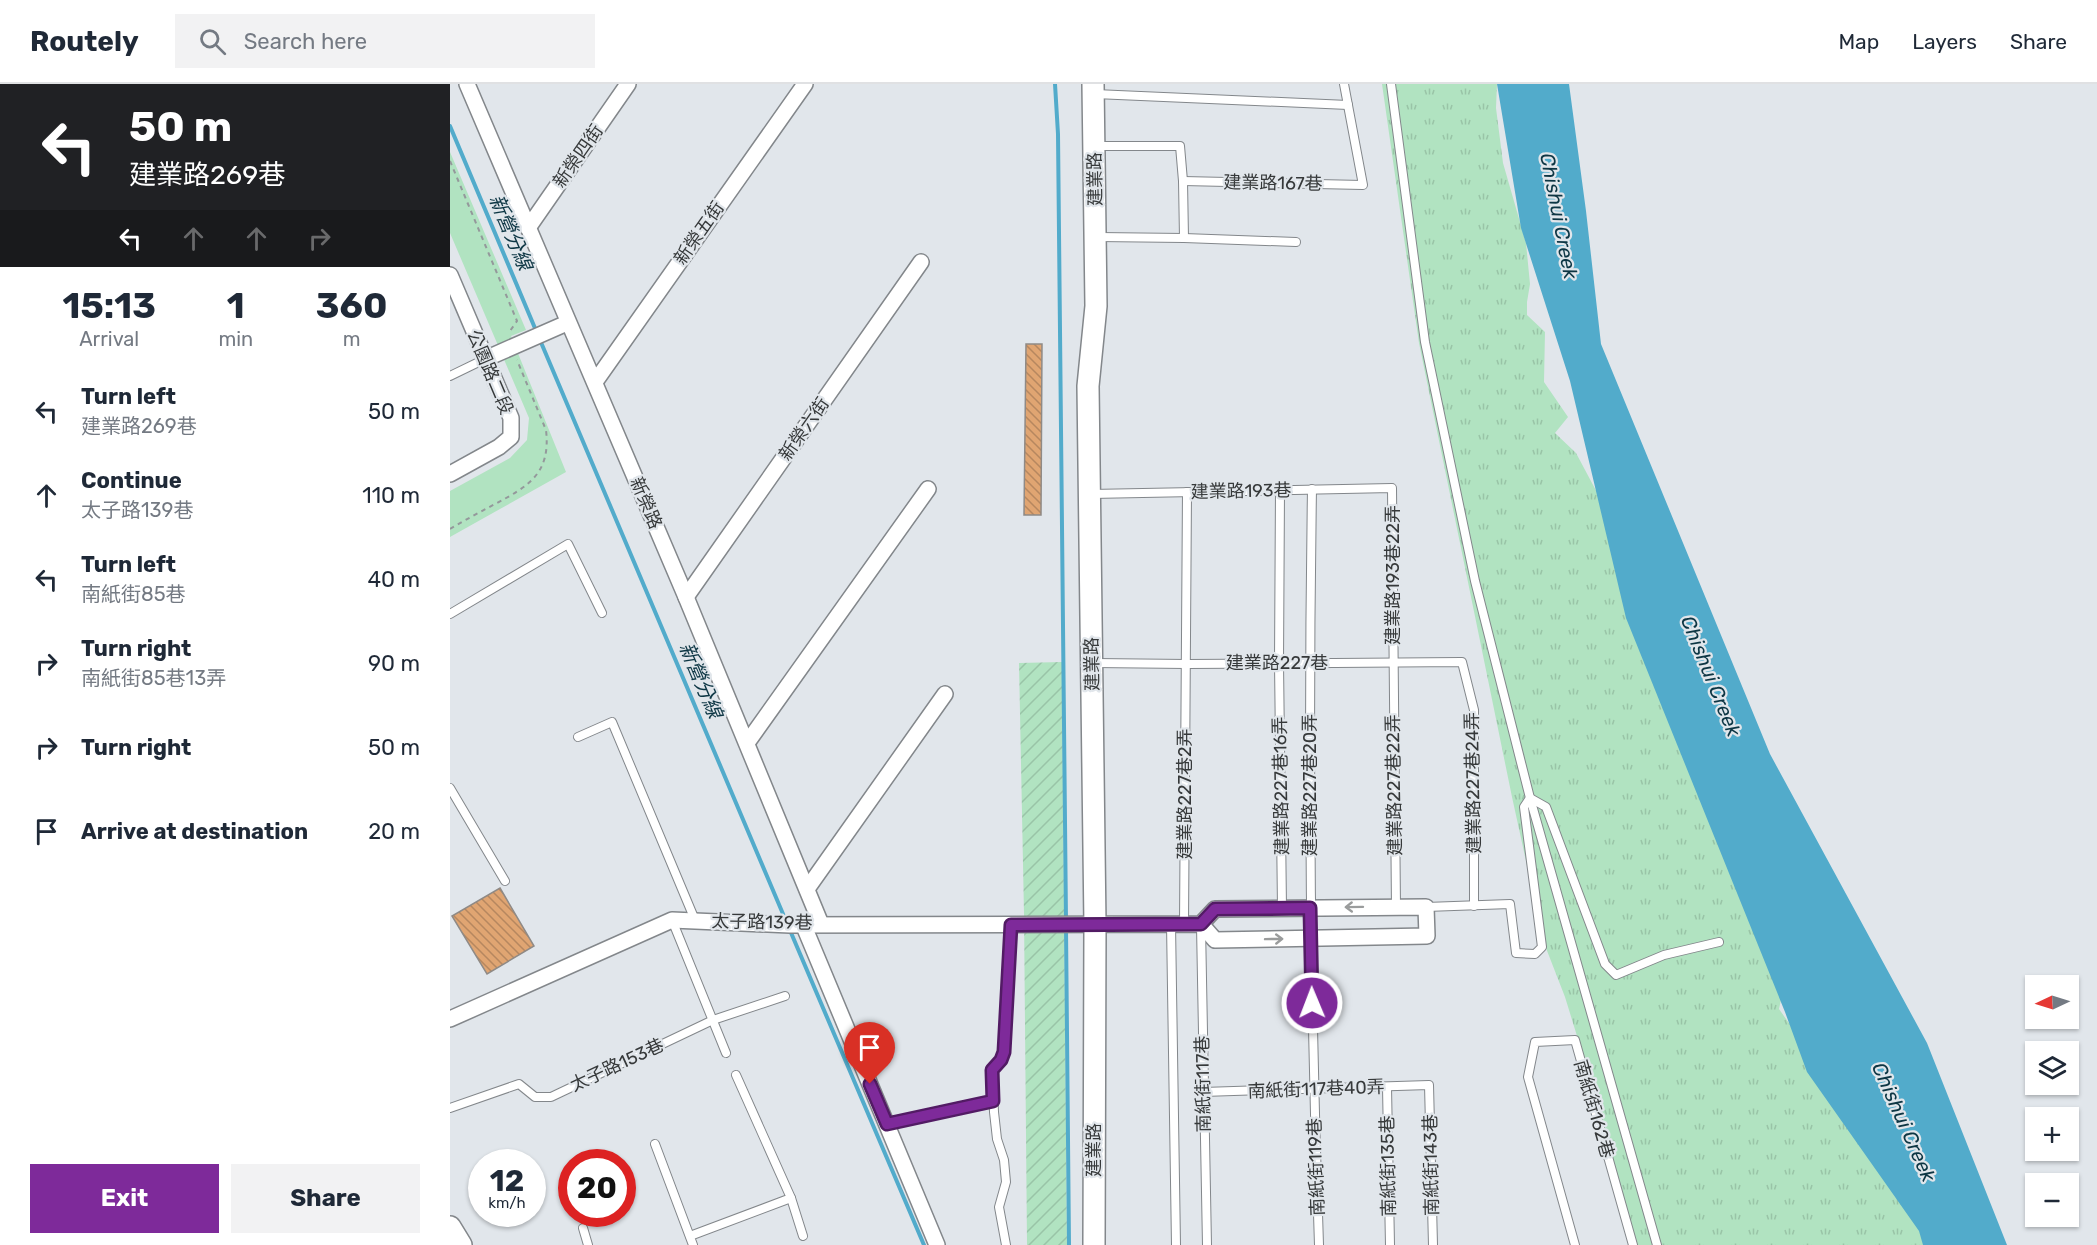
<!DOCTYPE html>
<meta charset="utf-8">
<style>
:root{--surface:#fff;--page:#f2f2f3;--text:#1f2937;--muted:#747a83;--line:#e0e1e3;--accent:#7e2a9a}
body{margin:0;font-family:Rubik,"Noto Sans TC",sans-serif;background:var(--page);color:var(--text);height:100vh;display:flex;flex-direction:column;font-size:22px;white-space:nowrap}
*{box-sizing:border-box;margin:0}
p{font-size:20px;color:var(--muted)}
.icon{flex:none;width:33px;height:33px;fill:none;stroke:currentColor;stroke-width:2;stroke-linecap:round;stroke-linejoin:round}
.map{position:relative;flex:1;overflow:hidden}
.sheet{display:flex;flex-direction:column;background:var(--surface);width:450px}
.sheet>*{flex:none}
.hud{background:#202124;color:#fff;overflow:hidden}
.needle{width:39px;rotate:266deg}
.controls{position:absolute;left:1575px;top:891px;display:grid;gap:12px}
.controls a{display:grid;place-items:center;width:54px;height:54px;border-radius:0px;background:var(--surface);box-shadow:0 2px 4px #0004;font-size:30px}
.speed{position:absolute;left:18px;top:1065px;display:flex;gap:12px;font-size:30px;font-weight:700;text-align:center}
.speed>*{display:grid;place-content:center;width:78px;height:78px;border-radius:50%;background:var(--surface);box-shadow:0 2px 4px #0004;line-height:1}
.speed small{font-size:15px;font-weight:400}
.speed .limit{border:9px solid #d22;background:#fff;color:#111}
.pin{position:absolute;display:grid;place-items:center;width:51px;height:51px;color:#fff;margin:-62px -26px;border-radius:50% 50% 50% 0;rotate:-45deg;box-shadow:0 0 6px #0007}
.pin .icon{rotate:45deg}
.me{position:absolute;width:66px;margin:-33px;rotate:359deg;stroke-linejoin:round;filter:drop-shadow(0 0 4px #0008)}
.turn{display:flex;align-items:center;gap:21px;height:126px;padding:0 30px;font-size:27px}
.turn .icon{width:78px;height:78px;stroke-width:2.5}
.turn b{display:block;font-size:42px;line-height:51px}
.lanes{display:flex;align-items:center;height:57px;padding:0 30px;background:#0003;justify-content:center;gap:30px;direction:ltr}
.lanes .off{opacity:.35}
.eta{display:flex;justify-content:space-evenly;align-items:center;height:102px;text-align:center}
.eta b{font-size:36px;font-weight:700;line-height:42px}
.cta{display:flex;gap:12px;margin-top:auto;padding:12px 30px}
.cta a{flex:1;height:69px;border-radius:0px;background:var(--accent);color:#fff;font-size:24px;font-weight:700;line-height:69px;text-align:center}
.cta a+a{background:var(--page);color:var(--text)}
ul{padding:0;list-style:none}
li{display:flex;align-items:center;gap:18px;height:84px;padding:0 30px}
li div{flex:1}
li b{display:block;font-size:22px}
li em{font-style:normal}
header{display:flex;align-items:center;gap:36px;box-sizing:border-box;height:84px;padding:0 30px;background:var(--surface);border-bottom:2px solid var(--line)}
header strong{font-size:28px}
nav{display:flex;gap:33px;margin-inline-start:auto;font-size:21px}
.search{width:420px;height:54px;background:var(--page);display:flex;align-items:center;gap:15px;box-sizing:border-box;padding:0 21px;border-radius:0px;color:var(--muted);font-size:22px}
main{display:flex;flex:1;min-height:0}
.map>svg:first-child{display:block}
.grass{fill:url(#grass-tufts)}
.park{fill:#b1e3c1}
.garden{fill:url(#garden-furrows)}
.water{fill:#52abcb}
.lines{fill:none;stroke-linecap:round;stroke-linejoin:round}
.stream{stroke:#52abcb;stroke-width:4}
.building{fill:url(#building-back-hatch);stroke:#8f8a86;stroke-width:1.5}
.lane-casing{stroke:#83878b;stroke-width:10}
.street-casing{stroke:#83878b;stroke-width:18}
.secondary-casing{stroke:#83878b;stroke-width:24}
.path{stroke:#94989b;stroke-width:2;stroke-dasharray:4.5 4.5;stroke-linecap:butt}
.lane{stroke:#fff;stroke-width:8}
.street{stroke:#fff;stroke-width:15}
.secondary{stroke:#fff;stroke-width:21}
.oneway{stroke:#9a9c9c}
.route-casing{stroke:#521b64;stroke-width:15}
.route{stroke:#7e2a9a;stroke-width:10}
.labels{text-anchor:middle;stroke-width:4.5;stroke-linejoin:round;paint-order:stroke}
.street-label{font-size:18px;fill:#36393a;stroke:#e1e6eb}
.water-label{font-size:20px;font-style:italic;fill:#0d3644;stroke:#e1e6eb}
</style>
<header>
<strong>Routely</strong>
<div class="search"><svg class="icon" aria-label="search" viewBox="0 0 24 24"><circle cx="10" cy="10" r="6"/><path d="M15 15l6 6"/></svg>Search here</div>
<nav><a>Map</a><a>Layers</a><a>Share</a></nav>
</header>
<main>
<section class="sheet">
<div class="hud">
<div class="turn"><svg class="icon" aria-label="left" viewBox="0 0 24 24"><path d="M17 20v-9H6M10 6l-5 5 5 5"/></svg><div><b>50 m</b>建業路269巷</div></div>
<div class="lanes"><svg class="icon" aria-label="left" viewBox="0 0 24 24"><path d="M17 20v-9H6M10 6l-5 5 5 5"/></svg><svg class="icon off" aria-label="ahead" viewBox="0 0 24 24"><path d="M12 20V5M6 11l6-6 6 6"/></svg><svg class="icon off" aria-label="ahead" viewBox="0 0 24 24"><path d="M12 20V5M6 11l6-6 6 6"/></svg><svg class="icon off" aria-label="right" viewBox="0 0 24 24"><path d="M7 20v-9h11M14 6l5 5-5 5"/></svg></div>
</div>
<div class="eta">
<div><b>15:13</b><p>Arrival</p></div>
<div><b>1</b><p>min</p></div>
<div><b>360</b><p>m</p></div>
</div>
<ul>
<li><svg class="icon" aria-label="left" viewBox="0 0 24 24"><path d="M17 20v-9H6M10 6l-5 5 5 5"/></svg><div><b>Turn left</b><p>建業路269巷</p></div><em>50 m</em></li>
<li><svg class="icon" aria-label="ahead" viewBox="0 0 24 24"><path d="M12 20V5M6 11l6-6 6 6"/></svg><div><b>Continue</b><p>太子路139巷</p></div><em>110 m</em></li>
<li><svg class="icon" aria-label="left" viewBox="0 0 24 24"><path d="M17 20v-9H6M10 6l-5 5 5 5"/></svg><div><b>Turn left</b><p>南紙街85巷</p></div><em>40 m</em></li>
<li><svg class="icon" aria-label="right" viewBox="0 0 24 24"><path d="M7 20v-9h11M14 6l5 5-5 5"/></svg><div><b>Turn right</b><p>南紙街85巷13弄</p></div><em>90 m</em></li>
<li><svg class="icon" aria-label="right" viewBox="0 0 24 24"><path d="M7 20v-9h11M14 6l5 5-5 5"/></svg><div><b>Turn right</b></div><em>50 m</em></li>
<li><svg class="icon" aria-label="arrive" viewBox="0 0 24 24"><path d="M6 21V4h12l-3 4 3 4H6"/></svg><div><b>Arrive at destination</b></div><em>20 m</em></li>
</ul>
<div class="cta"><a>Exit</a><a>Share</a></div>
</section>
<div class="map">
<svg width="1647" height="1161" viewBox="0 0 1647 1161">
<defs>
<pattern id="grass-tufts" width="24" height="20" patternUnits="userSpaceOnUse" patternTransform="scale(1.5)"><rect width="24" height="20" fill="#b1e3c1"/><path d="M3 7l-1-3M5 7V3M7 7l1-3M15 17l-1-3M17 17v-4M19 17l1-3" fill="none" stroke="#99c4a7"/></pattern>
<pattern id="garden-furrows" width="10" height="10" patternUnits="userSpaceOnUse" patternTransform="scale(1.5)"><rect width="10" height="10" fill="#b1e3c1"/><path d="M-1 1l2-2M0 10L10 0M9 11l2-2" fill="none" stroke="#99c4a7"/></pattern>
<pattern id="building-back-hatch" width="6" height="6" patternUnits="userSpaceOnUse" patternTransform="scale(1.5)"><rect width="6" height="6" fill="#e0a572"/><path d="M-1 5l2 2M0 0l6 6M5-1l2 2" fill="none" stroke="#b6875f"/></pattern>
</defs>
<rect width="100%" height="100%" fill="#e1e6eb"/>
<polygon class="grass" points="932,0 1047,0 1046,24 1053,79 1076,159 1080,200 1077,218 1077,231 1095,248 1094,298 1118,333 1105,349 1126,369 1199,506 1339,879 1329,925 1465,1118 1488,1161 1182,1161 1151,1030 1115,913 1094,859 1062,713 969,259"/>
<polygon class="park" points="0,68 76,246 61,252 116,388 0,453 0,407 60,374 77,356 79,334 0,149"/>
<polygon class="garden" points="612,578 617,1161 577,1161 574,830 569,579"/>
<polygon class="water" points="1047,0 1119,0 1136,127 1151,260 1320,670 1477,959 1557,1161 1473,1161 1469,1147 1357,988 1335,928 1176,534 1120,297 1071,144"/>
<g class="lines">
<g class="stream">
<polyline points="605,0 608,50 616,836"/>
<polyline points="0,42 87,249"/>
<polyline points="90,256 336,837"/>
<polyline points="339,844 474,1161"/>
<polyline points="616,844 619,1161"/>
</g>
</g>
<g class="building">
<polygon points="576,260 592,260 591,431 574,431"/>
<polygon points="50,804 84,862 37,890 2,832"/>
</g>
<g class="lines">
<g class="lane-casing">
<g id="lane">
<polyline points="941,0 975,258 1025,497 1080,714 1207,1161"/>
<polyline points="645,10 898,21"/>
<polyline points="644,62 730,62 733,97 734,154 648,153"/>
<polyline points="733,97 913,101 894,0"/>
<polyline points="734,154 846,158"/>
<polyline points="0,292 35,275"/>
<path d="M862,405C858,657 860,909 869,1161"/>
<polyline points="830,406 829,579 832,824"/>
<polyline points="641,410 942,404 946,823"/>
<polyline points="0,530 118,460 152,529"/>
<polyline points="644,579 737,580 1012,578 1024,626 1024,822"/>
<polyline points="128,653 162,638 245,836"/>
<polyline points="0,704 55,797"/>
<polyline points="976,823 1060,820 1066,869 1085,870 1092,863 1074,723 1080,714 1096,723 1155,880 1166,891 1214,871 1269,858"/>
<polyline points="222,836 276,969"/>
<polyline points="721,840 726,1161"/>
<polyline points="734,840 737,408"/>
<polyline points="751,842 757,1161"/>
<polyline points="937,1003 940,1161"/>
<polyline points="753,1008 979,1001 983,1161"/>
<polyline points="0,1024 69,1000 85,1013 101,1013 263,936 335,912"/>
<polyline points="437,1040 543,1017"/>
<polyline points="205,1060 243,1161"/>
<polyline points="341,1114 353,1152"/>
<polyline points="133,1144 138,1161"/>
<polyline points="240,1152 341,1114 286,991"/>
<polyline points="556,1161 549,1123 556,1098 554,1076 547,1055 544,1028 542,986 551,976 554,968 561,841"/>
<polyline points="1125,1161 1078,993 1085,958 1125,956 1183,1161"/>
</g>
</g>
<g class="street-casing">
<g id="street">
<polyline points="17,0 236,513 371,840"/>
<polyline points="78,144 178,0"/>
<polyline points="0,191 61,334 61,353 49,363 0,390"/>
<polyline points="35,275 117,239"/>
<polyline points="145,298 355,0"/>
<polyline points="236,513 471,178"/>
<polyline points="297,659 478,405"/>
<polyline points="357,805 495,610"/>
<polyline points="353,840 487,1161"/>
<polyline points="0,935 222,836 340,841 751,840 765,825 976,823 977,852 765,856 751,840"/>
</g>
</g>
<g class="secondary-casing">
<g id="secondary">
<polyline points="643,0 646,222 638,302 645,841 644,1161"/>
<polyline points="0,1143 11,1161"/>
</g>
</g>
<g class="path">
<polyline points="0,77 67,237 60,247"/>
<path d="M0,445C15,436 30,428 45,420C79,402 101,389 96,346L67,276"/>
</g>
<use href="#lane" class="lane"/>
<use href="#street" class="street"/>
<use href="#secondary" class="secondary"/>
</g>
<defs><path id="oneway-shaft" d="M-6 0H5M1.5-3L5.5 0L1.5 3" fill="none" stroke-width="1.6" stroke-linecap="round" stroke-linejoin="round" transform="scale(1.5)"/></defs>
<g class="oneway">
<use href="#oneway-shaft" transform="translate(904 823) rotate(179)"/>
<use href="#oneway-shaft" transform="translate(824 855) rotate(-1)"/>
</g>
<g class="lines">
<g class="route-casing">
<polyline id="route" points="420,1000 437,1040 543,1017 542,986 551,976 554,968 561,841 751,840 765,825 860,824 862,919"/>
</g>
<use href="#route" class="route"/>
</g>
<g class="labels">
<g class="street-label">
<text transform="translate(128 72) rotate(-55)" y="6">新榮四街</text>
<text transform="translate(645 95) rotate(-91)" y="6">建業路</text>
<text transform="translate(823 99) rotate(1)" y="6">建業路167巷</text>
<text transform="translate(249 149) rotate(-55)" y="6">新榮五街</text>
<text transform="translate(40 288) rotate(67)" y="6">公園路二段</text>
<text transform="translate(354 345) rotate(-55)" y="6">新榮六街</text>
<text transform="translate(791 407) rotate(-1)" y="6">建業路193巷</text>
<text transform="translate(196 419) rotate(67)" y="6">新榮路</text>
<text transform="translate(943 491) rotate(-90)" y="6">建業路193巷22弄</text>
<text x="827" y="585">建業路227巷</text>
<text transform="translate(642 580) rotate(-91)" y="6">建業路</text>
<text transform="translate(1023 699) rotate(-91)" y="6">建業路227巷24弄</text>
<text transform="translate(860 701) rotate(-90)" y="6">建業路227巷20弄</text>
<text transform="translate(944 701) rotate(-91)" y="6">建業路227巷22弄</text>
<text transform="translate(831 702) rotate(-91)" y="6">建業路227巷16弄</text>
<text transform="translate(735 710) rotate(-90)" y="6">建業路227巷2弄</text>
<text transform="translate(312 838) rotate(1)" y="6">太子路139巷</text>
<text transform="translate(167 981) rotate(-25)" y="6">太子路153巷</text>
<text transform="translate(753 1000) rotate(-91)" y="6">南紙街117巷</text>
<text transform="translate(866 1005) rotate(-2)" y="6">南紙街117巷40弄</text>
<text transform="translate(1144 1025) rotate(74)" y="6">南紙街162巷</text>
<text transform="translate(644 1066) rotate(-90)" y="6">建業路</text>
<text transform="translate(981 1081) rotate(-91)" y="6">南紙街143巷</text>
<text transform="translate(938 1082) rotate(-91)" y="6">南紙街135巷</text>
<text transform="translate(866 1083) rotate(-92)" y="6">南紙街119巷</text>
</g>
<g class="water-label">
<text transform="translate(1109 132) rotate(79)" y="7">Chishui Creek</text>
<text transform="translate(61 148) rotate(67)" y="7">新營分線</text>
<text transform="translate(1261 592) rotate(68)" y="7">Chishui Creek</text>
<text transform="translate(251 596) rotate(67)" y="7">新營分線</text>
<text transform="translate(1454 1038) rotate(66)" y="7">Chishui Creek</text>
</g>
</g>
</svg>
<div class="controls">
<a><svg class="needle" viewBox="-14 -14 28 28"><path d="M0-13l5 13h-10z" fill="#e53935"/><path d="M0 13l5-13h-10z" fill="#747a83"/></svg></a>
<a><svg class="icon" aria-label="layers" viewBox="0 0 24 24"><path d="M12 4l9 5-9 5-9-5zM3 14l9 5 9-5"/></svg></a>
<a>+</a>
<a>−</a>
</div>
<div class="speed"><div>12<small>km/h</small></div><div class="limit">20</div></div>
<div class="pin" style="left:420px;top:1000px;background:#d93025"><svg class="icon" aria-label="arrive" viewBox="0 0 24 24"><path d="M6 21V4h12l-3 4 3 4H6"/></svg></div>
<svg class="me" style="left:862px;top:919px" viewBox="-20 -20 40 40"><circle r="17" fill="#7e2a9a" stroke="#fff" stroke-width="3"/><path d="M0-11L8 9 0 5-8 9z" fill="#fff"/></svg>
</div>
</main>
